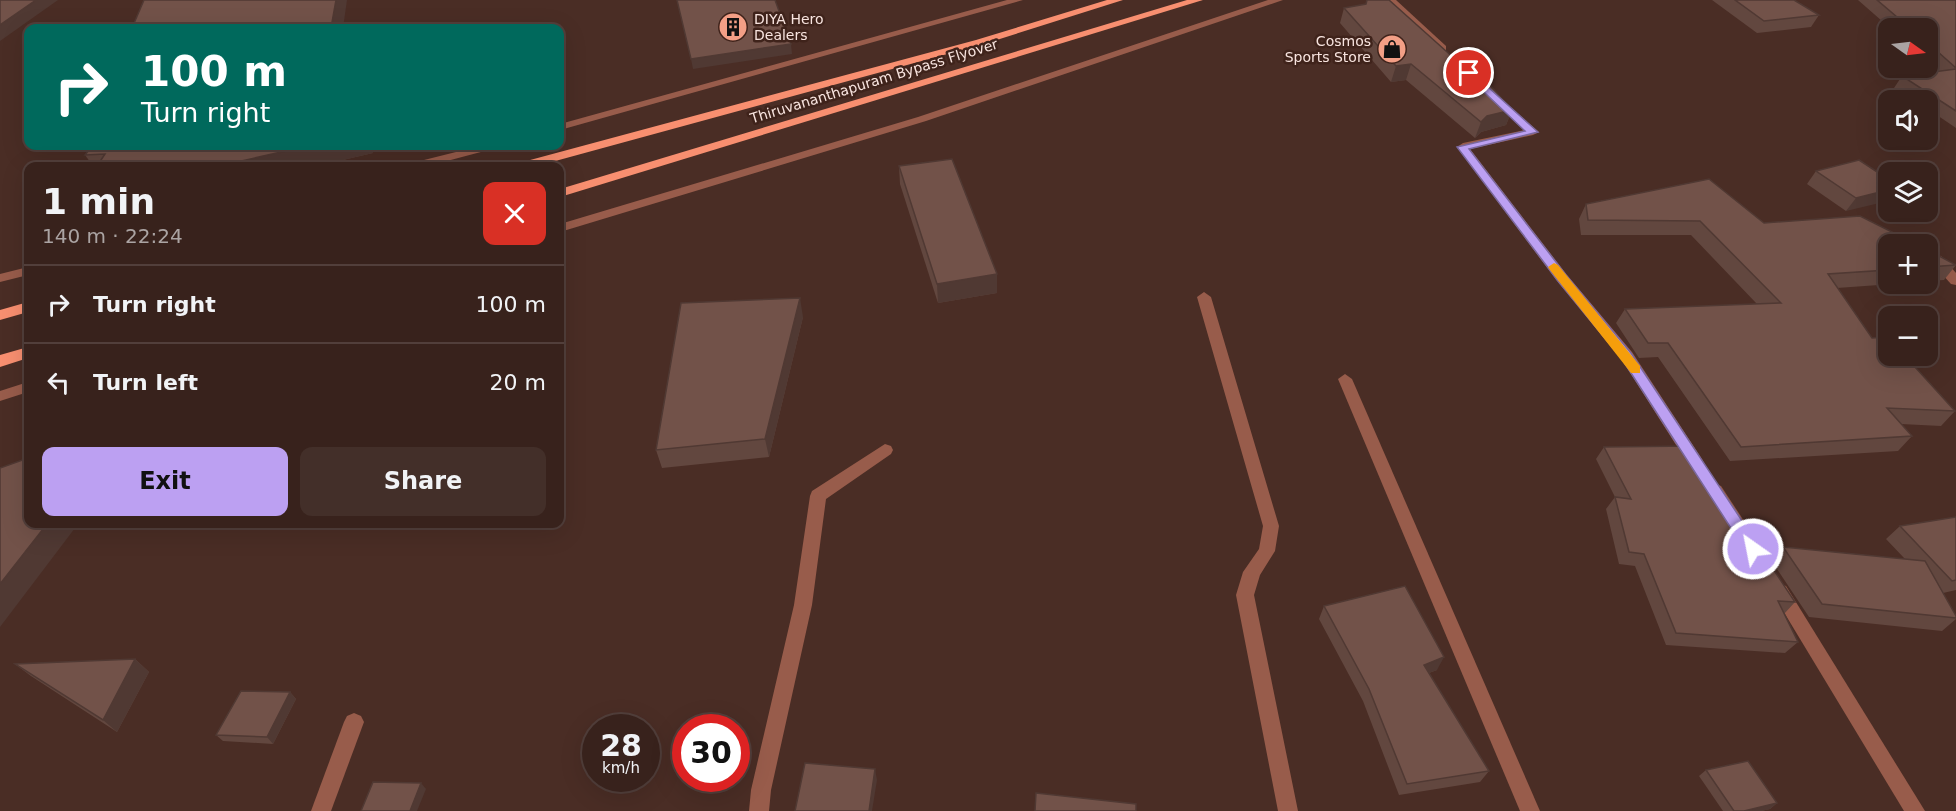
<!DOCTYPE html>
<meta charset="utf-8">
<style>
:root{--surface:#38221c;--page:#432f29;--text:#f1f3f6;--muted:#aba4a3;--line:#523f3b;--accent:#bca0f2}
body{margin:0;font-family:"DejaVu Sans",sans-serif;background:var(--page);color:var(--text);height:100vh;display:flex;flex-direction:column;font-size:22px;white-space:nowrap}
*{box-sizing:border-box;margin:0}
p{font-size:20px;color:var(--muted)}
.icon{flex:none;width:33px;height:33px;fill:none;stroke:currentColor;stroke-width:2;stroke-linecap:round;stroke-linejoin:round}
.map{position:relative;flex:1;overflow:hidden}
.side{position:absolute;left:24px;top:162px;width:540px;height:366px;display:flex;flex-direction:column;background:var(--surface);border-radius:12px;box-shadow:0 6px 24px #0002,0 0 0 2px var(--line)}
.side>*{flex:none}
.hud{position:absolute;left:24px;top:24px;width:540px;height:126px;border-radius:12px;box-shadow:0 6px 24px #0002,0 0 0 2px var(--line);background:#00695c;color:#fff;overflow:hidden}
.needle{width:39px;rotate:104deg}
.tools{position:absolute;left:1878px;top:18px;display:grid;gap:12px}
.tools a{display:grid;place-items:center;width:60px;height:60px;border-radius:12px;background:var(--surface);box-shadow:0 6px 24px #0002,0 0 0 2px var(--line);font-size:30px}
.speed{position:absolute;left:582px;top:714px;display:flex;gap:12px;font-size:30px;font-weight:700;text-align:center}
.speed>*{display:grid;place-content:center;width:78px;height:78px;border-radius:50%;background:var(--surface);box-shadow:0 6px 24px #0002,0 0 0 2px var(--line);line-height:1}
.speed small{font-size:15px;font-weight:400}
.speed .limit{border:9px solid #d22;background:#fff;color:#111}
.pin{position:absolute;display:grid;place-items:center;width:51px;height:51px;color:#fff;margin:-26px;border:3px solid #fff;border-radius:50%;box-shadow:0 2px 6px #0007}
.me{position:absolute;width:66px;margin:-33px;rotate:327deg;stroke-linejoin:round;filter:drop-shadow(0 0 4px #0008)}
.turn{display:flex;align-items:center;gap:21px;height:126px;padding:0 18px;font-size:27px}
.turn .icon{width:78px;height:78px;stroke-width:2.5}
.turn b{display:block;font-size:42px;line-height:51px}
.round{display:grid;place-items:center;flex:none;width:63px;height:63px;border-radius:12px;background:var(--page)}
.headline{display:flex;align-items:center;justify-content:space-between;height:102px;padding:0 18px}
h1{font-size:36px;font-weight:700;line-height:45px}
.cta{display:flex;gap:12px;margin-top:auto;padding:12px 18px}
.cta a{flex:1;height:69px;border-radius:12px;background:var(--accent);color:#111;font-size:24px;font-weight:700;line-height:69px;text-align:center}
.cta a+a{background:var(--page);color:var(--text)}
ul{padding:0;list-style:none}
li{display:flex;align-items:center;gap:18px;height:78px;padding:0 18px;border-top:2px solid var(--line)}
li div{flex:1}
li b{display:block;font-size:22px}
li em{font-style:normal}
.map>svg:first-child{display:block}
.lines{fill:none;stroke-linecap:round;stroke-linejoin:round}
.minor{fill:#985c4b;fill-rule:evenodd}
.tertiary{fill:#985c4b;fill-rule:evenodd}
.trunk{fill:#f88f70;fill-rule:evenodd}
.wall{fill:#62473f}
.shaded-wall{fill:#503933}
.building{fill:#725249;stroke:#503933;stroke-width:1.5}
.route{fill:#bca0f2;stroke:#7a689d;stroke-width:1.5}
.slow{fill:#f59e0b}
.labels{text-anchor:middle;stroke-width:5;stroke-linejoin:round;paint-order:stroke}
.far-poi-label{font-size:14px;fill:#f8e4df;stroke:#3f231b;text-anchor:start}
.far-street-label{font-size:14px;fill:#f8e4df;stroke:#3f231b}
</style>
<div class="map">
<svg width="1956" height="811" viewBox="0 0 1956 811">
<rect width="100%" height="100%" fill="#4a2d25"/>
<g class="lines">
<g class="minor">
<polygon points="1385,0 1396,0 1446,46 1446,50 1438,50"/>
<polygon points="1497,96 1539,132 1533,135 1470,149 1567,275 1632,352 1702,459 1704,463 1702,467 1690,467 1622,360 1557,281 1457,147 1463,143 1525,130 1493,101 1491,99"/>
<polygon points="1936,255 1941,256 1956,273 1956,285 1951,284 1931,262 1929,259"/>
<polygon points="1204,292 1211,297 1279,526 1275,551 1260,575 1254,595 1298,811 1278,811 1236,595 1243,572 1259,549 1263,526 1197,297"/>
<polygon points="1345,374 1352,379 1540,811 1520,811 1338,379"/>
<polygon points="885,444 891,446 893,450 891,454 826,499 812,605 771,790 769,811 749,811 751,790 794,605 810,496 812,491"/>
<polygon points="1715,484 1721,486 1767,556 1769,561 1767,566 1761,568 1755,566 1709,494 1707,490 1709,486"/>
<polygon points="1780,584 1786,586 1925,811 1904,811 1774,596 1771,591 1774,586"/>
<polygon points="354,713 361,716 364,722 331,811 311,811 344,722 347,716"/>
</g>
<g class="tertiary">
<polygon points="1007,0 1023,0 560,130 560,124"/>
<polygon points="1268,0 1283,0 926,121 560,232 560,224 918,117"/>
<polygon points="480,146 498,146 496,148 428,166 410,166 412,163"/>
<polygon points="28,267 28,275 0,282 0,274"/>
<polygon points="28,382 28,392 0,401 0,391"/>
</g>
<g class="trunk">
<polygon points="1107,0 1123,0 984,44 537,166 517,166 519,163 976,40"/>
<polygon points="1187,0 1203,0 560,197 560,189"/>
<polygon points="28,302 28,312 0,320 0,310"/>
<polygon points="28,347 28,358 0,367 0,355"/>
</g>
</g>
<g class="wall">
<polygon points="1712,0 1794,0 1819,15 1811,27 1757,33"/>
<polygon points="1858,0 1956,0 1956,128 1928,109 1928,100 1914,100 1894,88 1902,76 1939,72 1928,61 1928,28 1890,28"/>
<polygon points="1344,8 1512,110 1506,125 1481,132 1475,138 1406,80 1391,82 1340,23"/>
<polygon points="92,146 373,153 317,166 93,166 85,155"/>
<polygon points="899,166 997,274 997,293 938,303 900,184"/>
<polygon points="1816,171 1888,179 1846,211 1807,184"/>
<polygon points="1586,204 1764,223 1888,244 1888,284 1893,284 1837,288 1872,338 1955,411 1941,426 1901,424 1912,436 1898,451 1730,461 1658,357 1639,358 1616,323 1625,309 1757,304 1691,235 1581,235 1579,219"/>
<polygon points="1928,250 1956,265 1944,280 1928,281"/>
<polygon points="803,317 769,457 662,468 656,450"/>
<polygon points="1604,447 1737,543 1795,602 1784,614 1798,642 1785,653 1666,645 1635,566 1619,564 1606,509 1615,497 1596,459"/>
<polygon points="1956,517 1956,590 1943,593 1956,616 1956,619 1942,631 1809,617 1771,560 1783,547 1905,559 1886,539 1900,526"/>
<polygon points="1324,606 1437,670 1429,673 1489,771 1480,782 1399,795 1363,701 1319,619"/>
<polygon points="135,659 149,672 117,732 31,676 15,664"/>
<polygon points="290,692 296,699 273,744 223,741 216,735"/>
<polygon points="1706,770 1777,803 1770,809 1761,811 1723,811 1699,776"/>
</g>
<g class="shaded-wall">
<polygon points="36,0 58,0 0,41 0,25"/>
<polygon points="336,0 347,0 343,28 331,28"/>
<polygon points="791,44 792,54 693,69 691,59"/>
<polygon points="1411,64 1406,80 1391,82 1396,66"/>
<polygon points="1512,110 1506,125 1481,132 1475,138 1481,122 1487,116"/>
<polygon points="308,146 373,146 373,153 317,166 219,166"/>
<polygon points="1888,190 1888,201 1846,211 1856,198"/>
<polygon points="997,274 997,293 938,303 937,284"/>
<polygon points="800,298 803,317 769,457 765,439"/>
<polygon points="47,524 78,524 0,627 0,584"/>
<polygon points="1444,657 1437,670 1417,677 1424,665"/>
<polygon points="135,659 149,672 117,732 103,720"/>
<polygon points="290,692 296,699 273,744 267,737"/>
<polygon points="875,769 877,780 872,811 869,811"/>
<polygon points="421,783 426,789 417,811 410,811"/>
<polygon points="1777,803 1770,809 1761,811 1744,811"/>
</g>
<g class="building">
<polygon points="0,0 36,0 0,25"/>
<polygon points="144,0 336,0 331,28 132,28"/>
<polygon points="677,0 775,0 791,44 691,59"/>
<polygon points="1367,0 1389,0 1475,77 1481,75 1512,110 1487,116 1481,122 1411,64 1396,66 1344,8 1366,4"/>
<polygon points="1735,0 1794,0 1819,15 1764,21"/>
<polygon points="1877,0 1956,0 1956,68 1928,43 1928,28 1910,28"/>
<polygon points="1956,69 1956,111 1902,76"/>
<polygon points="92,146 308,146 219,166 97,166 105,154 85,155"/>
<polygon points="952,159 997,274 937,284 899,166"/>
<polygon points="1859,160 1888,179 1888,190 1856,198 1816,171"/>
<polygon points="1709,179 1764,223 1860,216 1916,244 1888,244 1888,270 1828,274 1872,338 1888,337 1888,356 1905,356 1955,411 1887,408 1912,436 1741,447 1668,343 1648,343 1625,309 1781,303 1700,221 1588,220 1586,204"/>
<polygon points="1928,250 1956,265 1928,267"/>
<polygon points="800,298 765,439 656,450 681,303"/>
<polygon points="1692,446 1717,484 1737,543 1757,545 1795,602 1778,601 1798,642 1676,633 1644,554 1629,552 1615,497 1631,499 1604,447"/>
<polygon points="28,458 28,524 47,524 0,584 0,468"/>
<polygon points="1956,517 1956,580 1952,581 1900,526"/>
<polygon points="1783,547 1925,561 1956,616 1956,618 1822,604"/>
<polygon points="1405,586 1444,657 1424,665 1489,771 1407,784 1369,689 1324,606"/>
<polygon points="135,659 103,720 15,664"/>
<polygon points="241,691 290,692 267,737 216,735"/>
<polygon points="1748,761 1777,803 1744,811 1734,811 1706,770"/>
<polygon points="805,763 875,769 869,811 795,811"/>
<polygon points="373,782 421,783 410,811 361,811"/>
<polygon points="1036,793 1136,804 1136,811 1035,811"/>
</g>
<polygon class="route" points="1469,70 1538,132 1469,149 1566,275 1631,353 1758,545 1761,549 1758,553 1747,553 1622,359 1558,281 1457,147 1525,131 1466,75 1464,73"/>
<polygon class="slow" points="1554,263 1558,265 1640,366 1640,373 1631,373 1550,270 1548,267"/>
<defs>
<g id="building-disc" transform="scale(1.5)"><circle r="9.5" fill="#f39f86" stroke="#3f231b"/><path d="M-4-6H4V6H1V3H-1V6H-4ZM-2.5-4.3h1.7v1.8h-1.7ZM.8-4.3h1.7v1.8H.8ZM-2.5-1h1.7V.8h-1.7ZM.8-1h1.7V.8H.8Z" fill="#111"/></g>
<g id="shop-disc" transform="scale(1.5)"><circle r="9.5" fill="#f39f86" stroke="#3f231b"/><path d="M-5-2.5h2.3a2.7 3.5 0 0 1 5.4 0H5L5.5 6h-11ZM-1.5-2.5h3a1.5 2.3 0 0 0-3 0Z" fill="#111"/></g>
</defs>
<g fill-rule="evenodd">
<use href="#building-disc" x="733" y="27"/>
<use href="#shop-disc" x="1392" y="49"/>
</g>
<g class="labels">
<g class="far-poi-label">
<text x="754" y="24">DIYA Hero<tspan x="754" dy="16">Dealers</tspan></text>
<text x="1371" y="46" text-anchor="end">Cosmos<tspan x="1371" dy="16">Sports Store</tspan></text>
</g>
<g class="far-street-label">
<text transform="translate(874 81) rotate(-17)" y="5">Thiruvananthapuram Bypass Flyover</text>
</g>
</g>
</svg>
<div class="tools">
<a><svg class="needle" viewBox="-14 -14 28 28"><path d="M0-13l5 13h-10z" fill="#e53935"/><path d="M0 13l5-13h-10z" fill="#aba4a3"/></svg></a>
<a><svg class="icon" aria-label="sound" viewBox="0 0 24 24"><path d="M4 9h4l5-4v14l-5-4H4zM17 9q2 3 0 6"/></svg></a>
<a><svg class="icon" aria-label="layers" viewBox="0 0 24 24"><path d="M12 4l9 5-9 5-9-5zM3 14l9 5 9-5"/></svg></a>
<a>+</a>
<a>−</a>
</div>
<div class="speed"><div>28<small>km/h</small></div><div class="limit">30</div></div>
<div class="pin" style="left:1469px;top:73px;background:#d93025"><svg class="icon" aria-label="arrive" viewBox="0 0 24 24"><path d="M6 21V4h12l-3 4 3 4H6"/></svg></div>
<svg class="me" style="left:1753px;top:549px" viewBox="-20 -20 40 40"><circle r="17" fill="#bca0f2" stroke="#fff" stroke-width="3"/><path d="M0-11L8 9 0 5-8 9z" fill="#fff"/></svg>
<div class="hud">
<div class="turn"><svg class="icon" aria-label="right" viewBox="0 0 24 24"><path d="M7 20v-9h11M14 6l5 5-5 5"/></svg><div><b>100 m</b>Turn right</div></div>
</div>
<section class="side">
<div class="headline"><div><h1>1 min</h1><p>140 m · 22:24</p></div><a class="round" style="background:#d93025;color:#fff"><svg class="icon" aria-label="close" viewBox="0 0 24 24"><path d="M6 6l12 12M18 6L6 18"/></svg></a></div>
<ul>
<li><svg class="icon" aria-label="right" viewBox="0 0 24 24"><path d="M7 20v-9h11M14 6l5 5-5 5"/></svg><div><b>Turn right</b></div><em>100 m</em></li>
<li><svg class="icon" aria-label="left" viewBox="0 0 24 24"><path d="M17 20v-9H6M10 6l-5 5 5 5"/></svg><div><b>Turn left</b></div><em>20 m</em></li>
</ul>
<div class="cta"><a>Exit</a><a>Share</a></div>
</section>
</div>
